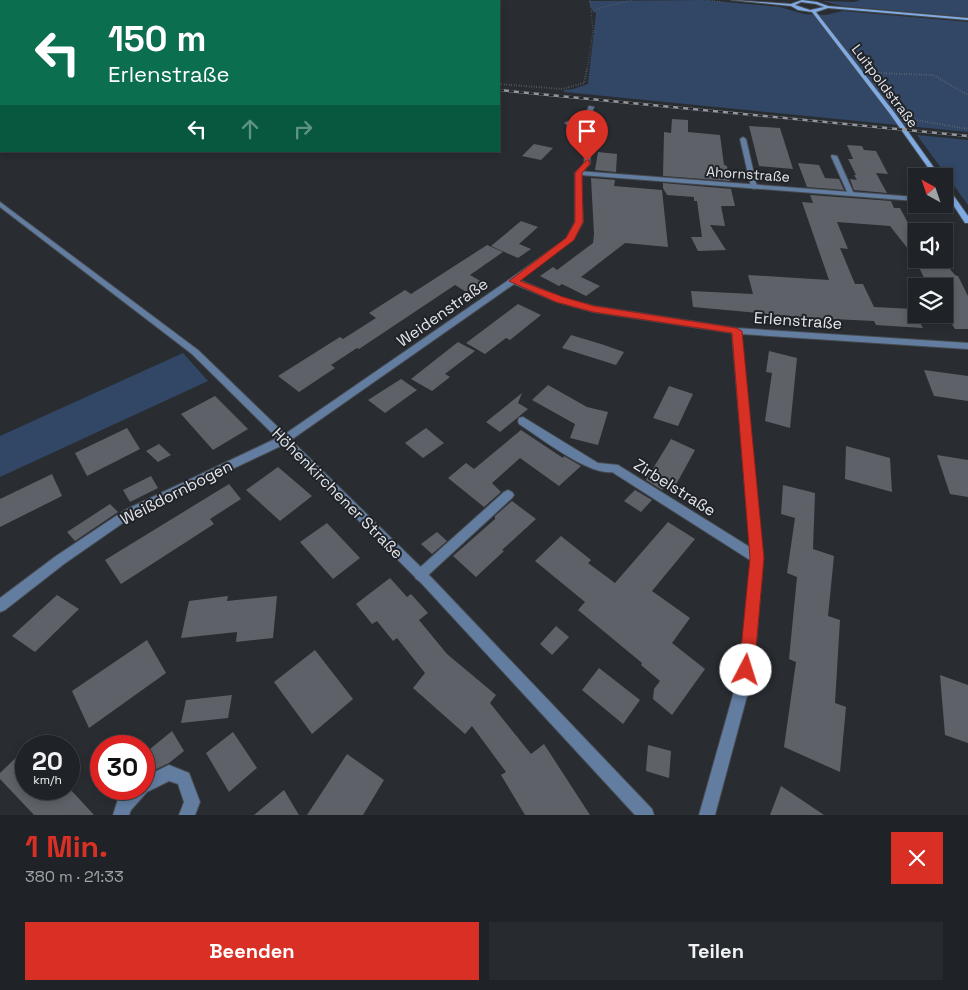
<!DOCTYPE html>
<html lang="de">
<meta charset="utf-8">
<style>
:root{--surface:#1f2226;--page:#272a2e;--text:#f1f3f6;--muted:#a1a4a7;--line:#3c3f43;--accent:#d93025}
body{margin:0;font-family:"Space Grotesk",sans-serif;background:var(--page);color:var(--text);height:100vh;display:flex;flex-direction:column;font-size:19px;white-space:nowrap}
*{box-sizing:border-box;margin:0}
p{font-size:16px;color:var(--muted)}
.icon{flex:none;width:28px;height:28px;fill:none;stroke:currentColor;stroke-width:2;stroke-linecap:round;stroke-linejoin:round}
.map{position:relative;height:815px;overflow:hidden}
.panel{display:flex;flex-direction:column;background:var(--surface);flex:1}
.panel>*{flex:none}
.banner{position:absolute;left:0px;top:0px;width:500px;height:152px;box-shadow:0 2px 8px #0003,0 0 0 1px var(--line);background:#0b6e4f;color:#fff;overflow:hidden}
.needle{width:32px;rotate:320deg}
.tools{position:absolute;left:908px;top:168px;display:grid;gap:10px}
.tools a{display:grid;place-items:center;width:45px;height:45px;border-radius:0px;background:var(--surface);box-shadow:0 2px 8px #0003,0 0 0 1px var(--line);font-size:25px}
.speed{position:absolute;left:15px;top:735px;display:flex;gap:10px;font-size:25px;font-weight:700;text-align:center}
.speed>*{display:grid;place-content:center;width:65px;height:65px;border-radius:50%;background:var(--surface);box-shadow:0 2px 8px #0003,0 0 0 1px var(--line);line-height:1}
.speed small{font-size:12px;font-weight:400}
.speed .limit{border:8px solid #d22;background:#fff;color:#111}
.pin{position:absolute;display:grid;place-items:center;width:42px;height:42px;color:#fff;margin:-51px -21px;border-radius:50% 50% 50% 0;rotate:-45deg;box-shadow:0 0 5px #0007}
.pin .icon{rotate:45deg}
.me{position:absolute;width:55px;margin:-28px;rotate:5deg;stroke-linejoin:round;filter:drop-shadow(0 0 4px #0008)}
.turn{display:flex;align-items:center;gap:18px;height:105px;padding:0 25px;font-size:22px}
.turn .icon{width:65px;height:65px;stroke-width:2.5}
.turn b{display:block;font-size:35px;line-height:42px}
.lanes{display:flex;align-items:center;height:48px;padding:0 25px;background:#0003;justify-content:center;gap:25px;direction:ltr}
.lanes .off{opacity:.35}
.round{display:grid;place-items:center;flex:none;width:52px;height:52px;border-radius:0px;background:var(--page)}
.summary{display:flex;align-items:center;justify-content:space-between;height:85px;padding:0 25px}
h1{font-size:30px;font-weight:700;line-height:38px;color:var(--accent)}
.primary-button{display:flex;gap:10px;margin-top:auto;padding:10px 25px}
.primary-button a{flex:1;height:58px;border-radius:0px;background:var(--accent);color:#fff;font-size:20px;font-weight:700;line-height:58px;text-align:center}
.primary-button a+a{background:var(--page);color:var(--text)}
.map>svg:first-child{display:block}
.green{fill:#314765}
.building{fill:#5e6268}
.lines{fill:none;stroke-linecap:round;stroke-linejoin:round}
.lane-casing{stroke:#474b4f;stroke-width:2}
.street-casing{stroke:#474b4f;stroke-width:2}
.secondary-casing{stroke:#474b4f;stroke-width:2}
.path-far1{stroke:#75797d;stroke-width:1;stroke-dasharray:0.5 2;stroke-linecap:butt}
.path{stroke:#75797d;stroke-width:2;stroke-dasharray:0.5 2;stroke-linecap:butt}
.lane{fill:#627da0;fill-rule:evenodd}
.street{fill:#627da0;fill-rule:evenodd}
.secondary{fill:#7faae3;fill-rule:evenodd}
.rail-casing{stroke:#95989c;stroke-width:2.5}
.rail{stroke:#202328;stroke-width:2;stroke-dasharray:5;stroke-linecap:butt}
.route{fill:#d93025;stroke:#8d1f18}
.labels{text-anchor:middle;stroke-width:4;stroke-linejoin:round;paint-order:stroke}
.far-street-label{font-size:14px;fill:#e4e6ea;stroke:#202328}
.street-label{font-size:16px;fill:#e4e6ea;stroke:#202328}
</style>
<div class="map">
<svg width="968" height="815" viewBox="0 0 968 815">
<rect width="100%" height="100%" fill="#292d32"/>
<g class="green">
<polygon points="703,0 780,7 804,14 826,15 843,11 968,22 968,132 564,92 564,90 573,89 588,84 596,13 592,10 589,1"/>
<polygon points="860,0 968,0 968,17 842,6 822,1 854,2"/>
<polygon points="917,135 968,140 968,205"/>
<polygon points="183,353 208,381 0,477 0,436"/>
</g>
<g class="building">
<polygon points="672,119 688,120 688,132 720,135 724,165 727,166 730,181 663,176 664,132 671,133"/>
<polygon points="749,126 780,128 793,169 759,166"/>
<polygon points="534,144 553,148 541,160 522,156"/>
<polygon points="847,145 862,146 864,150 876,151 888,174 876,173 887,193 854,190 850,179 857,180 854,175 856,175 848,159 853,159"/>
<polygon points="598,152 617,154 616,172 595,170"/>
<polygon points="798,163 819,165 825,178 839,179 844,190 807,187"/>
<polygon points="591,178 615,180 614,186 662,190 668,247 625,243 581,277 600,286 586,296 562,284 559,286 540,276 553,267 557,270 593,243 594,234"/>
<polygon points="663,183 731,189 735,206 721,206 725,226 710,225 726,250 698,251 691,237 702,237 697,201 694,201 694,197 667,195 663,188"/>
<polygon points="810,195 891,201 894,208 900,208 916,238 916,259 890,226 837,222 848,249 840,248 855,284 863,284 874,307 913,309 923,328 876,325 874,321 811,318 693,307 691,291 753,294 748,275 829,280 802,202 813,203"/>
<polygon points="521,221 538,227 519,244 531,249 518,258 491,246"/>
<polygon points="487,245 503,252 470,275 484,283 468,293 455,285 359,349 357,348 331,365 335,368 299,392 278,376 340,337 343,339 376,318 369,313 405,290 411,294"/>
<polygon points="915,259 941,259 955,275 958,276 968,296 968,329 955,329 944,311 944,286 928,286"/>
<polygon points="518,304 541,315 510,340 506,338 485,354 466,343"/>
<polygon points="571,335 601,344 624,352 616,365 562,348"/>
<polygon points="458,342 475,351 445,374 450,377 432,391 411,379"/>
<polygon points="769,351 797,358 790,428 765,421 772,373 766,372"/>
<polygon points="924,370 968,376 968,401 934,396"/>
<polygon points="401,379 417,390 385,413 368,400"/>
<polygon points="548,385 587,407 608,412 598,445 570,438 575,424 532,400"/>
<polygon points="669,386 693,394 678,426 653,418"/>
<polygon points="522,393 518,403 528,409 500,432 486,422"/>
<polygon points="215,396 248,429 213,450 181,414"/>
<polygon points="127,428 140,449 87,476 75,453"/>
<polygon points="426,428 444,443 423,458 405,443"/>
<polygon points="521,430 563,458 564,456 581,466 559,486 520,458 492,483 501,492 484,507 448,478 466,463 474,469"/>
<polygon points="671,439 695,450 673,490 665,486 662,490 646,480"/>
<polygon points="159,444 171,455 158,462 146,451"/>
<polygon points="846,446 890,458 892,492 845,479"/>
<polygon points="937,455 968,460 968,497 950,494"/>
<polygon points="278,467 312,496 280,521 246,490"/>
<polygon points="52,474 62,496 0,527 0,499"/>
<polygon points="151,476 158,488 130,502 123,490"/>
<polygon points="229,484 241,499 210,519 214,524 121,584 105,560"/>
<polygon points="783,485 815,493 813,549 834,556 828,616 840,620 835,703 846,707 840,772 784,747 796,662 789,659 797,577 787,573 795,518 781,514"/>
<polygon points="635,490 652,500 641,512 624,501"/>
<polygon points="512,501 536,519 502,550 504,551 476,577 453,556 495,519 495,516"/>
<polygon points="110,504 118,512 75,541 67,532"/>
<polygon points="668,522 695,539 652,591 690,618 672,643 705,669 672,715 653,699 654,689 660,681 641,665 642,663 578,610 585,602 535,561 561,536 591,560 588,563 615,583"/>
<polygon points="327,523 360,558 333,579 300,542"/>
<polygon points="437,532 447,541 432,554 421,544"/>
<polygon points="390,578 407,597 411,594 428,613 419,620 447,654 496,695 490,703 531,754 544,744 590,815 525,815 501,775 506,772 472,726 465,734 413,688 425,673 397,638 393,641 377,621 372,624 356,604"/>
<polygon points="57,595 79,609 35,652 12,636"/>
<polygon points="228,596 227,601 277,596 273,638 236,642 237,632 181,638 189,601"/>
<polygon points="556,626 569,637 552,655 540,644"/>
<polygon points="147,640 166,673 89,728 72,691"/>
<polygon points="315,650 353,699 312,734 274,682"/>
<polygon points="599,668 640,700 623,724 582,690"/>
<polygon points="940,675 968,685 968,743 945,735"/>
<polygon points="232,695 228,718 181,723 186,700"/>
<polygon points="172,731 184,751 169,763 144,775 144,754"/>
<polygon points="233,732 257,768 229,792 206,753"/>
<polygon points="648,745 671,751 669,778 646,771"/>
<polygon points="26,748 26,789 70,789 94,815 34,815 0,779 0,773"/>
<polygon points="347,754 384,780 363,815 307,815"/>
<polygon points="781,786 824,815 770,815"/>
<polygon points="284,790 299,815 254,815"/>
</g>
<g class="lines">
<g class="lane-casing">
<g id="lane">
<path d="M589,106L594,107L589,120L592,125L590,164L578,175L575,173L584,164L586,132L574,130L565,123L574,119L584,118ZM577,122H584L586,129L578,128L572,123Z"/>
<polygon points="743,137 746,139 757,187 754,189 751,187 740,139"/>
<polygon points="832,155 837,156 854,194 853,195 848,194 831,156"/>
<path d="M523,417L598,463L618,465L761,554L763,558L761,562L757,563L753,562L612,472C588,475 541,438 519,424L518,421L519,418Z"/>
<polygon points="508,490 512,492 514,495 512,498 424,579 420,581 416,579 414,575 416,571 504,492"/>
</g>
</g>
<g class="street-casing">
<g id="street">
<polygon points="578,171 916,197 916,201 581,175 583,222 573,240 519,280 563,298 594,306 736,328 968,343 968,349 741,334 763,558 754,670 715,815 699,815 740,670 751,558 732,333 593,312 557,302 514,284 291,440 431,577 652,809 654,815 635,815 423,585 283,445 133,516 64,564 5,610 0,612 0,598 56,556 125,510 277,438 192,354 0,207 0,202 198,350 285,434 510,279 566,239 575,222 575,173"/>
<polygon points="944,199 955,200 958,202 955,204 944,203"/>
<polygon points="169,765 189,773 200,802 195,815 179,815 184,802 178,784 169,781 147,792 131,810 129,815 113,815 118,799 129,789 144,789 144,777"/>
</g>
</g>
<g class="secondary-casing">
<g id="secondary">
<path d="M731,0L791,4L802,0L817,2L828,6L968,18V20L828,8L816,12L894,112L940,176H934L890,114L812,12L798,10L791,6ZM801,2L816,4L824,7L810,10L795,5Z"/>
<polygon points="944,184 946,185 968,216 968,223 965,223 944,191"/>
</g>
</g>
<g class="path-far1">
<polyline points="707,0 723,2"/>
<polyline points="593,12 600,8 633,0"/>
<polyline points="587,70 593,31 590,0"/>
</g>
<g class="path">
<polyline points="874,73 933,75 968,95"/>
<polyline points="499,84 562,89 584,83 587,69"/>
<polyline points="910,119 968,129"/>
</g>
<use href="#lane" class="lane"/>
<use href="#street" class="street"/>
<use href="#secondary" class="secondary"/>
<g class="rail-casing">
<polyline id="rail" points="499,90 968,136"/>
</g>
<use href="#rail" class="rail"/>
</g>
<polygon class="route" points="587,159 589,160 590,164 582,173 583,222 574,240 520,281 563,297 594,306 736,328 742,331 764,558 754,670 752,676 746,678 741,676 739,670 750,558 732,333 593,312 556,302 509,281 566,238 575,222 575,173"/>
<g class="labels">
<g class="far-street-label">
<text transform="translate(885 86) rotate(53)" y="5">Luitpoldstraße</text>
<text transform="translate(748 174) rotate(4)" y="5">Ahornstraße</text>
</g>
<g class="street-label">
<text transform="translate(442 312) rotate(-35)" y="6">Weidenstraße</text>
<text transform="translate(798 320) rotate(4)" y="6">Erlenstraße</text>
<text transform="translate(675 487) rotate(32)" y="6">Zirbelstraße</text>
<text transform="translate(176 492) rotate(-27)" y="6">Weißdornbogen</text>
<text transform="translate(338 493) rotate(45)" y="6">Höhenkirchener Straße</text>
</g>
</g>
</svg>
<div class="tools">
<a><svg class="needle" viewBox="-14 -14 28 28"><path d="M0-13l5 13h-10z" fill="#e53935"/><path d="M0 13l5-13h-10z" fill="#a1a4a7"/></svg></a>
<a><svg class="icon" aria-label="sound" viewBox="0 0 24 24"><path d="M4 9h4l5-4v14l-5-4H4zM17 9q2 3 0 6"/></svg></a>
<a><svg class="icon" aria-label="layers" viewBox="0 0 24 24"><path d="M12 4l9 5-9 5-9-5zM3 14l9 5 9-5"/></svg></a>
</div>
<div class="speed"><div>20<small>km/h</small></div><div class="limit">30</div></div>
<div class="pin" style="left:587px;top:161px;background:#d93025"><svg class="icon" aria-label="arrive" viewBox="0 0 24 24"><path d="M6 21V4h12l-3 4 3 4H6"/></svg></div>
<svg class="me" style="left:746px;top:670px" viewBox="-20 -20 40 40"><circle r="19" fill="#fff"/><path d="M0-13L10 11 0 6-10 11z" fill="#d93025"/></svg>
<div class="banner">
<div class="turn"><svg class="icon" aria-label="left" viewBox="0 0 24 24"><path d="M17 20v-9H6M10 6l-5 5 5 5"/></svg><div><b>150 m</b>Erlenstraße</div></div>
<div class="lanes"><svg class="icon" aria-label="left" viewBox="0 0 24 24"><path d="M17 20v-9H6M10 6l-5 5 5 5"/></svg><svg class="icon off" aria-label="ahead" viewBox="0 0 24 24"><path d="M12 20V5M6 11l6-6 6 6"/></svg><svg class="icon off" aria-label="right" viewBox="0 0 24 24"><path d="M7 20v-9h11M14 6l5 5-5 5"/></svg></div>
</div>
</div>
<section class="panel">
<div class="summary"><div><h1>1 Min.</h1><p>380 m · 21:33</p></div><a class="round" style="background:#d93025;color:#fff"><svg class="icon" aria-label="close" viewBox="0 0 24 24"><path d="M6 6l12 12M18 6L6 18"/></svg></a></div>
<div class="primary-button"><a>Beenden</a><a>Teilen</a></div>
</section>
